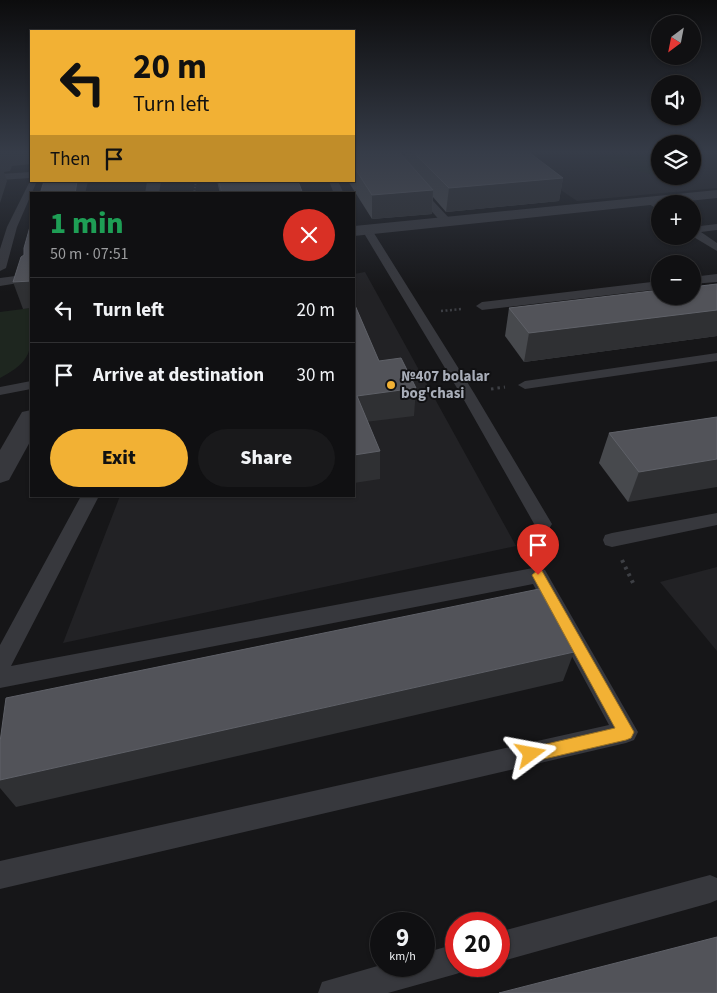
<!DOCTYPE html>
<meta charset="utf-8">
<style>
:root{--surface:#101012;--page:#19191b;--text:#f1f3f6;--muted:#9c9d9f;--line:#303032;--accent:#f2b134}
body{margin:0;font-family:"Source Sans 3",sans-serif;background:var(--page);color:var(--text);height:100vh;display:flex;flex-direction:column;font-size:19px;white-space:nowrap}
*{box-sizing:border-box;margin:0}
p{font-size:16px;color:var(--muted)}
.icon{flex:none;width:28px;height:28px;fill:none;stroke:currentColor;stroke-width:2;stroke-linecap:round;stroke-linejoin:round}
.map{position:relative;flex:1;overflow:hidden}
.sheet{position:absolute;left:30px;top:192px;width:325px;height:305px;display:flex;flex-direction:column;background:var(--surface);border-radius:0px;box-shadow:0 1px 4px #0004,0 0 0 1px var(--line)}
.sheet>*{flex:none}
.banner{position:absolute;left:30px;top:30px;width:325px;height:152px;border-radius:0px;box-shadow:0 1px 4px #0004,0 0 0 1px var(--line);background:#f2b134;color:#111;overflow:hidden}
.needle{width:32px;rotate:212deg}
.buttons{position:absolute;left:651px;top:15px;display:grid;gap:10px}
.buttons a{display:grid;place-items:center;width:50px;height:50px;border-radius:50%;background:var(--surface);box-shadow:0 1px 4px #0004,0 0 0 1px var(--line);font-size:25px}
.speed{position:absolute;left:370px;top:912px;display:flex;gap:10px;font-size:25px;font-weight:700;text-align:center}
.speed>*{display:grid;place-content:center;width:65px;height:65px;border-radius:50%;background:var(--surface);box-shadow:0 1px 4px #0004,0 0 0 1px var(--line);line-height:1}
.speed small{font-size:12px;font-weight:400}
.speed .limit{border:8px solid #d22;background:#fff;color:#111}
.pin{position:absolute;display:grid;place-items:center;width:42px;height:42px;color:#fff;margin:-51px -21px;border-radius:50% 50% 50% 0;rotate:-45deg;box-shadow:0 0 5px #0007}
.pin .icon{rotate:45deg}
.me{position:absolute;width:55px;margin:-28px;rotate:77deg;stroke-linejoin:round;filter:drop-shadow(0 0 4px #0008)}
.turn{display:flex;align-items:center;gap:18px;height:105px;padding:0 20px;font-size:22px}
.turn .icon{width:65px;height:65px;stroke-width:2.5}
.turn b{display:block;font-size:35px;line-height:42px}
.then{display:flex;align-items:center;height:48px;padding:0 20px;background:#0003;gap:10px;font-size:19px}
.round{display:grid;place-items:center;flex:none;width:52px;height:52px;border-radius:26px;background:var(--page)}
.head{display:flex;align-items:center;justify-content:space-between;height:85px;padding:0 20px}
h1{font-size:30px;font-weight:800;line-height:38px;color:#1e9e55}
.button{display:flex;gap:10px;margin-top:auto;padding:10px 20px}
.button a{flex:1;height:58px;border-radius:30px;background:var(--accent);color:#111;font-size:20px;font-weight:800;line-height:58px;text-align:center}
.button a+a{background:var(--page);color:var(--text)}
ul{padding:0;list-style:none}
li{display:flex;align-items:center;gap:15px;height:65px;padding:0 20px;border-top:1px solid var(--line)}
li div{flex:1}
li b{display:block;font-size:19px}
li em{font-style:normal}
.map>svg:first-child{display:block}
.built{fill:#222225}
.green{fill:#1e261f}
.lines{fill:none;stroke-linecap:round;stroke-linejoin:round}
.path-far3{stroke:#3d3f44;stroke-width:2;stroke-dasharray:1 2;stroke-linecap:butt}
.path-far2{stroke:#3d3f44;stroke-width:2.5;stroke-dasharray:2 2.5;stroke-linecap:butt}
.path-far1{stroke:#3d3f44;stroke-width:3;stroke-dasharray:2.5 4;stroke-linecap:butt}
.path{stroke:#3d3f44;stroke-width:4;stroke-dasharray:3 4.5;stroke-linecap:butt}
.service{fill:#37383d;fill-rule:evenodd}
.minor{fill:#37383d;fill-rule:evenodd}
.wall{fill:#47494d}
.shaded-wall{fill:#2f3033}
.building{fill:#525359;stroke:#5f6168}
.route{fill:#f2b134;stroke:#9d7322}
.poi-dot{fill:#f2b134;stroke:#111113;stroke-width:2}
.labels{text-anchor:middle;stroke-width:4;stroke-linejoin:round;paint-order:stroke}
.poi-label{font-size:15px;font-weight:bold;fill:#a8adb8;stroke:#111113;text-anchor:start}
</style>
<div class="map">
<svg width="717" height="993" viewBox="0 0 717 993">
<rect width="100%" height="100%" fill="#161618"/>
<g class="built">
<polygon points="506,153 660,153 660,176 692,176 693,153 717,153 717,188 577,201"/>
<polygon points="365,272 516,546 63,643 120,496 354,496 354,274"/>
<polygon points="717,567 717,651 660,582"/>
</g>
<g class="green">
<polygon points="609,153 660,153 660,172 652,175 596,158"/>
<path d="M31,308C31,346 37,359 0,378V312Z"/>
</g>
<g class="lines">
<polyline class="path-far3" points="194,194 196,181"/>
<polyline class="path-far2" points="441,311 462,309"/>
<polyline class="path-far1" points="491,389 505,387"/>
<polyline class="path" points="622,560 634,585"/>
<g class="service">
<polygon points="31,172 31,178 0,180 0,174"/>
<polygon points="31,179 31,181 37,181 17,227 6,268 0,271 0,249 7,227"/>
<polygon points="329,181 338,181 344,194 334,194"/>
<polygon points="413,186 419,186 450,219 450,223 442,223 413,190"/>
<polygon points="646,198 652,198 660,204 660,211 646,202"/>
<polygon points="717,224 717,230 701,232 717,243 717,251 692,236 692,227"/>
<polygon points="367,227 372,230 474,393 552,524 549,529 543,531 537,529 460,393 362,230"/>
<polygon points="31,274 31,281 0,286 0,278"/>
<polygon points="717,274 717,282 692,284 692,277"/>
<polygon points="660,281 660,289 482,310 476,306 482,302"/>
<polygon points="717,353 717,361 525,389 518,385 525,381"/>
<polygon points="31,381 31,389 0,395 0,387"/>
<polygon points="81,496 99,496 11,666 538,567 545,570 638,732 634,740 626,743 0,889 0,861 609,725 533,584 0,688 0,645"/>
<polygon points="717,513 717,525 612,547 605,545 603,540 605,535 612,533"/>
<polygon points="710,875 717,878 717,900 710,903 499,962 499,932"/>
<polygon points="456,944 456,966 468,966 467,970 456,974 388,993 318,993 322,982 381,965 424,966 424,953"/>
</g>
<g class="minor">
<polygon points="147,181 161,181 159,194 145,194"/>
<polygon points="717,190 717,198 354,236 354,226"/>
<polygon points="31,410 31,440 9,480 0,483 0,450 22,412"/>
</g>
</g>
<g class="wall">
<polygon points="354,153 530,153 563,178 559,201 446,212 433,197 432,214 372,219 348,181 354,181"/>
<polygon points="217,181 298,181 303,194 220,194"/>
<polygon points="717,284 717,336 524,362 505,336 509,308"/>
<polygon points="717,417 628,502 599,463 609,433"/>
</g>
<g class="shaded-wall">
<polygon points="0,153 31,153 31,164 12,166 10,171 4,172 7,181 0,203"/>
<polygon points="392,153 405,153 405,155 397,157"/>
<polygon points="563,178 559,201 446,212 449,188"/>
<polygon points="77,181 88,181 85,194 75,194"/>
<polygon points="433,190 432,214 372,219 372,195"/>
<polygon points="31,281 31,308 23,309 13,282"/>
<polygon points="717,310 717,336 524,362 529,333"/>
<polygon points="416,388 414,416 357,423 357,396"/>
<polygon points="380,451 380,479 354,483 354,455"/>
<polygon points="717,459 717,487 628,502 639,472"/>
<polygon points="574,652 563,681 16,807 0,788 0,780"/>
</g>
<g class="building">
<polygon points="354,153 400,153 433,190 372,195 354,167"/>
<polygon points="414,153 530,153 563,178 449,188"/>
<polygon points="44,181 77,181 75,194 40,194"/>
<polygon points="219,181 298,181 303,194 222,194"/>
<polygon points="31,223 31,281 13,282 21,257 24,255 24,248"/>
<polygon points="717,284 717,310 529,333 509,308 660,290 660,296 692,296 692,287"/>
<polygon points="354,303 379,361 401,358 416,388 357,396 380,451 354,455"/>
<polygon points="717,417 717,459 639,472 609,433"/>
<polygon points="539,589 574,652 0,780 0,742 6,698"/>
<polygon points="717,937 717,993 499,993"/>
</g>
<linearGradient id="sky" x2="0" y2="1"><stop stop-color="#0c0c0d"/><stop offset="0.52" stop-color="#363c48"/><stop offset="1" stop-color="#363c48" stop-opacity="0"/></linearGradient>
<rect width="717" height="292" fill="url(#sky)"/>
<polygon class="route" points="538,570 542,571 634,732 631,738 626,740 531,762 525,759 523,754 525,749 615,728 532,575"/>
<circle class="poi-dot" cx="391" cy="385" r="5"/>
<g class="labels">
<g class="poi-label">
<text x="401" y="381">№407 bolalar<tspan x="401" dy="17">bog'chasi</tspan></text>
</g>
</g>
</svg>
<div class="buttons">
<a><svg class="needle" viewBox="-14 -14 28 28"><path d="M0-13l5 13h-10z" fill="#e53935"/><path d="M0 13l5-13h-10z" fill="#9c9d9f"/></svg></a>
<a><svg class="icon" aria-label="sound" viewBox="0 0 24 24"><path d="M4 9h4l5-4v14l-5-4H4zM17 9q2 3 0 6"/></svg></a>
<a><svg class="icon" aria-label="layers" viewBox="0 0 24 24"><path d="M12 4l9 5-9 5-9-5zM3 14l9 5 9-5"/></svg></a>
<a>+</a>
<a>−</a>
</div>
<div class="speed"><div>9<small>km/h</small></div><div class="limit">20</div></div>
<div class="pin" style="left:538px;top:575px;background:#d93025"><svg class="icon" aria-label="arrive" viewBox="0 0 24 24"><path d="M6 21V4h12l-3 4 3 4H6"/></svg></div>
<svg class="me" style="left:531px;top:754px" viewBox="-20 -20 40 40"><path d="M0-17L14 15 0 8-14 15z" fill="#f2b134" stroke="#fff" stroke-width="4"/></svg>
<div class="banner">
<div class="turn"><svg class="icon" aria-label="left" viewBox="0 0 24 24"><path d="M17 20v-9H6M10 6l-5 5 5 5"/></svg><div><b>20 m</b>Turn left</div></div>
<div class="then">Then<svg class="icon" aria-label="arrive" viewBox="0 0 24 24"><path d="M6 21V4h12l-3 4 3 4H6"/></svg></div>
</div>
<section class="sheet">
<div class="head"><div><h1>1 min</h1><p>50 m · 07:51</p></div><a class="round" style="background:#d93025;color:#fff"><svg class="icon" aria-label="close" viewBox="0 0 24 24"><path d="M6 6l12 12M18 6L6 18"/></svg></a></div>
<ul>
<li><svg class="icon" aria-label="left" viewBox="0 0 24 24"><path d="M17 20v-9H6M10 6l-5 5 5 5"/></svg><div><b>Turn left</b></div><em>20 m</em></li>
<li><svg class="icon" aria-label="arrive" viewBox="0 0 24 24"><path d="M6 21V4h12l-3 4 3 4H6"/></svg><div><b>Arrive at destination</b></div><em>30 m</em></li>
</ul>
<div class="button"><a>Exit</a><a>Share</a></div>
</section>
</div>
